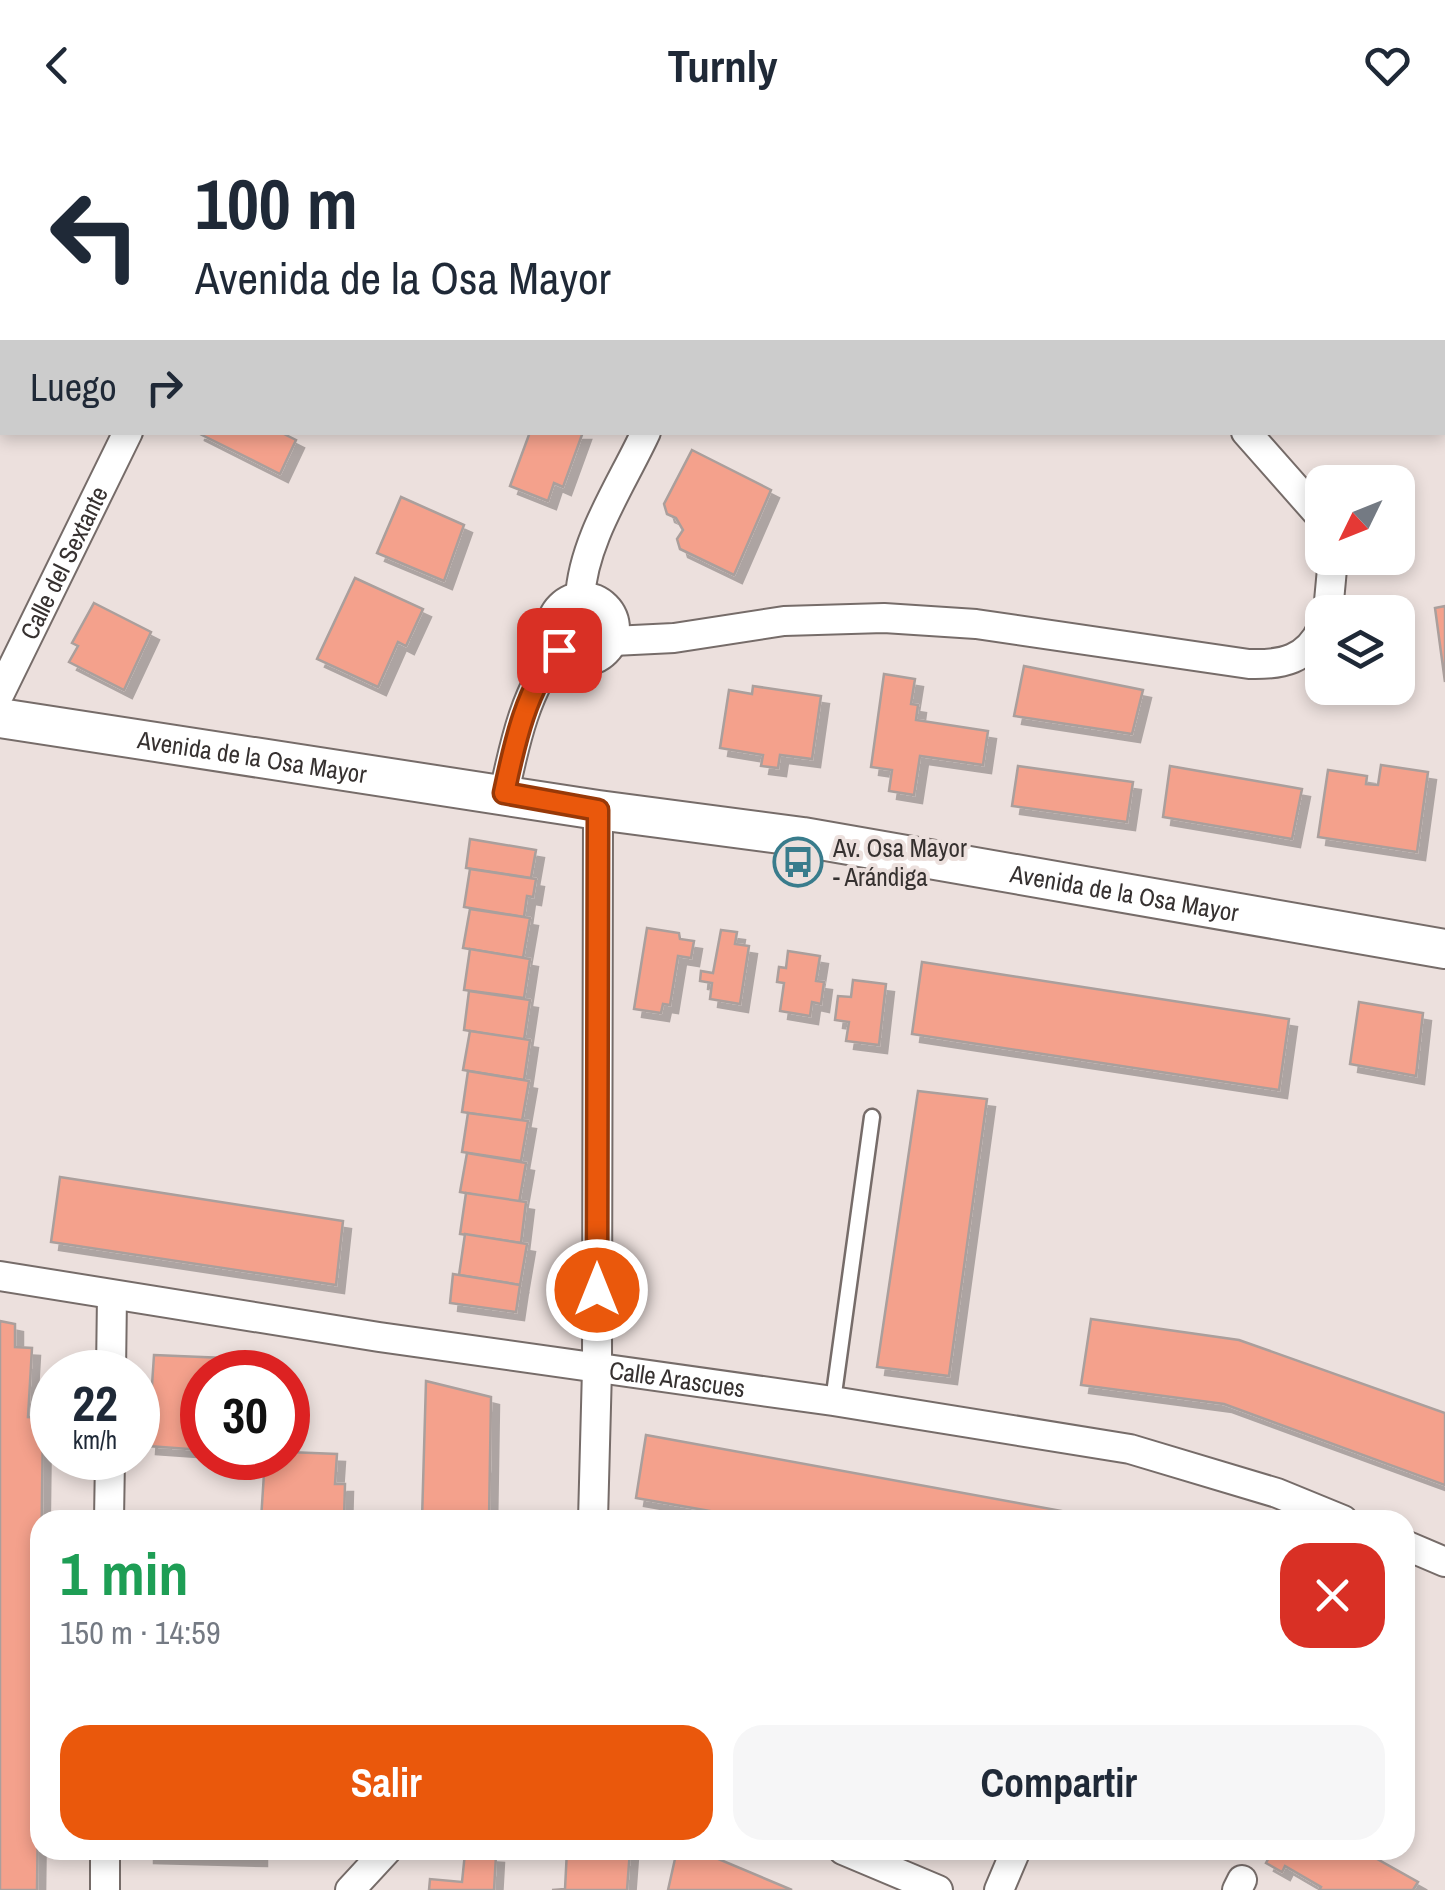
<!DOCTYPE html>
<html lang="es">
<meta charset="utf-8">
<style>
:root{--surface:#fff;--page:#f6f6f7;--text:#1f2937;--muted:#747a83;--accent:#ea580c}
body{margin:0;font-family:"Archivo Narrow",sans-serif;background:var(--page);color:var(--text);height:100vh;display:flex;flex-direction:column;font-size:38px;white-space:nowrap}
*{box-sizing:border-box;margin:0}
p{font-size:32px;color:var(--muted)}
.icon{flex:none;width:55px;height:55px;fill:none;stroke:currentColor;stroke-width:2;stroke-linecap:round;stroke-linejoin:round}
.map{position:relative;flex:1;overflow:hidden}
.drawer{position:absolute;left:30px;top:1380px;width:1385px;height:350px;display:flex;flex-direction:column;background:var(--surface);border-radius:30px;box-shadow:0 5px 15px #0003}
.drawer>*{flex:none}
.top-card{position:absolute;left:0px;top:0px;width:1445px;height:305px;box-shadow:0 5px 15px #0003;background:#fff;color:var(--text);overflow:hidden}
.needle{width:65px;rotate:227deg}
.controls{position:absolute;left:1305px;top:335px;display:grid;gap:20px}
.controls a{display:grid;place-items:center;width:110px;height:110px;border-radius:20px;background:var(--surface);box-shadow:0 5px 15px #0003;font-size:50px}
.speed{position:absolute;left:30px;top:1220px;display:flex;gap:20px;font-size:50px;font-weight:700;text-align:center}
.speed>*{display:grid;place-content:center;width:130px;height:130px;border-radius:50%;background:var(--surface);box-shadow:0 5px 15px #0003;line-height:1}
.speed small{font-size:25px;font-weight:400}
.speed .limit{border:15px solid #d22;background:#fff;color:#111}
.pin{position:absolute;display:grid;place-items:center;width:85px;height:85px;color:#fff;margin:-42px;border-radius:20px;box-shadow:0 5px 15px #0006}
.me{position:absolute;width:110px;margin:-55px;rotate:0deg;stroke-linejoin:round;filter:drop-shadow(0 0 8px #0008)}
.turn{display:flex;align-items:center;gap:35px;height:210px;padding:0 30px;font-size:45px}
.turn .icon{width:130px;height:130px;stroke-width:2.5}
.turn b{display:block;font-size:70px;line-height:85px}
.then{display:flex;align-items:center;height:95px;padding:0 30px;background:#0003;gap:20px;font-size:38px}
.round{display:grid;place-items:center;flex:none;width:105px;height:105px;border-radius:30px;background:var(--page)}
.summary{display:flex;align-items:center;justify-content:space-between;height:170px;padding:0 30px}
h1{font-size:60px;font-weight:800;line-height:75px;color:#1e9e55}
.primary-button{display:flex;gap:20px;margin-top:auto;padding:20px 30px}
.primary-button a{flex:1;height:115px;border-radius:30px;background:var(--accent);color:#fff;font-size:40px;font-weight:800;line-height:115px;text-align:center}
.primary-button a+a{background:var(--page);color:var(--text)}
header{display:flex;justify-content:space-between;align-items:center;height:130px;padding:0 30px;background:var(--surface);font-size:45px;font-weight:800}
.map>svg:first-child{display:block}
.building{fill:#f4a18c;stroke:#aa9f9c;stroke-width:2.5;filter:url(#shadow)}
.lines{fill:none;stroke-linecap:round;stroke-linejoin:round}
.service-casing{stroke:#766c69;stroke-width:19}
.minor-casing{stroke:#766c69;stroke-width:32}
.secondary-casing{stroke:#766c69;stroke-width:42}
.service{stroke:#fff;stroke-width:14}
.minor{stroke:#fff;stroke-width:28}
.secondary{stroke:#fff;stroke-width:38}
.tree{fill:#9e766c}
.route-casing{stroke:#983908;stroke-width:25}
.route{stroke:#ea580c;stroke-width:18}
.labels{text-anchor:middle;stroke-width:8;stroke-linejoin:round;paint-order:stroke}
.street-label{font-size:25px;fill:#363130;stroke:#ece0dd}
.poi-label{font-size:25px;fill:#363130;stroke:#ece0dd;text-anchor:start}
</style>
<header><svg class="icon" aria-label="back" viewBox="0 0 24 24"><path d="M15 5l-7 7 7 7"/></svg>Turnly<svg class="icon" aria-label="heart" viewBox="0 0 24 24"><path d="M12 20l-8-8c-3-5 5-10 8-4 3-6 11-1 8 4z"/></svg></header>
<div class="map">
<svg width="1445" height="1760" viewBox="0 0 1445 1760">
<defs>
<filter id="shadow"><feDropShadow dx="8" dy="8" stdDeviation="0" flood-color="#0004"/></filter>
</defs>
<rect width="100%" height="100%" fill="#ece0dd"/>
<g class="building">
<polygon points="612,0 715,0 722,2 611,2"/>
<polygon points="196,302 280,302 296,310 280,344"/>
<polygon points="530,302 583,302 563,357 554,353 548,371 510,356"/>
<polygon points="692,320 771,360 734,445 680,419 677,409 683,400 676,388 667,384 664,374"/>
<polygon points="401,367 464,395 444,451 377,423"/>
<polygon points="355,448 423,479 406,516 398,512 378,557 317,529"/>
<polygon points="94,473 151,502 124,560 69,532 78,516 72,513"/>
<polygon points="1445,476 1445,552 1435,478"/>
<polygon points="1024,536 1143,560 1132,604 1014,586"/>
<polygon points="884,544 915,549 911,574 918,575 916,590 988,601 983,635 920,626 914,665 889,661 892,640 871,637"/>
<polygon points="753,556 821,566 812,629 780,625 778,638 761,636 763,625 720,618 729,560 752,564"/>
<polygon points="1381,635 1428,642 1417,722 1318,707 1328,640 1367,646 1366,654 1378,655"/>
<polygon points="1018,636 1133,652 1127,692 1012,676"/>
<polygon points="1170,636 1302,659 1292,709 1163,687"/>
<polygon points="470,709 536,720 531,748 466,738"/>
<polygon points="470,739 536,749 533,767 527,766 524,787 464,777"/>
<polygon points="470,779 530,788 523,828 463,818"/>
<polygon points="647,798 679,803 680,809 694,811 691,828 678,826 670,875 663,874 661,883 634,879"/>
<polygon points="721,800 737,802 735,814 749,816 740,874 710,869 712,853 700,851 701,841 713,843"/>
<polygon points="470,819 530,829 524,868 464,860"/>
<polygon points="788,821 820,826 816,851 824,852 821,874 812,872 810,886 780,881 784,853 777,852 779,837 786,838"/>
<polygon points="922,832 1289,889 1279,960 912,904"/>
<polygon points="853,850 886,854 879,915 846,911 849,892 835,890 838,866 851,867"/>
<polygon points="469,861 530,870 524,910 464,900"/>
<polygon points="1359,872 1423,883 1416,946 1350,934"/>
<polygon points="470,901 530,910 524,950 463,940"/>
<polygon points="468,941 529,951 522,991 462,982"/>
<polygon points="918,961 987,969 949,1246 877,1237"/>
<polygon points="468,983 528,991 521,1031 462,1022"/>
<polygon points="467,1023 526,1033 519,1073 460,1062"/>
<polygon points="60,1047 343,1091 336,1155 51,1112"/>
<polygon points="466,1063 526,1072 521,1113 460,1104"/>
<polygon points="465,1104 527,1114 520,1155 459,1145"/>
<polygon points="453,1144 520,1155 516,1182 450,1173"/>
<polygon points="1091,1189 1239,1210 1445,1283 1445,1355 1224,1274 1081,1255"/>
<polygon points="0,1191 15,1194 15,1217 32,1218 28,1287 43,1288 37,1760 0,1760"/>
<polygon points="154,1225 225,1228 224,1242 202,1242 202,1320 148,1316"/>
<polygon points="426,1251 491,1267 489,1390 422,1390"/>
<polygon points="646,1305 1094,1387 1093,1390 761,1390 636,1368"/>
<polygon points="288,1322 337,1324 335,1354 345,1354 344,1390 261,1390 265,1328 288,1328"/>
<polygon points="146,1720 259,1720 259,1728 146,1725"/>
<polygon points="567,1720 630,1720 627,1760 552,1760 565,1759"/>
<polygon points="677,1720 697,1720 792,1760 668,1760"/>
<polygon points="1273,1720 1361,1720 1418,1752 1413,1760 1319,1760 1321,1757 1285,1736 1282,1742 1266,1733"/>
<polygon points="465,1723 496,1725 494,1760 429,1760 430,1749 462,1752"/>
</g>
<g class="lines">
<g class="service-casing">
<polyline id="service" points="833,1271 872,987"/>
</g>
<g class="minor-casing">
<g id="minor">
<polyline points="976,0 978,2"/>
<polyline points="275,2 277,0"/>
<polyline points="791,2 792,0"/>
<polyline points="1246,302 1322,388"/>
<circle cx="583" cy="499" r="32"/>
<path d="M580,468C583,410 622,354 646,302"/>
<polyline points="1328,482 1333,428"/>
<path d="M613,511L674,508L784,491L884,488L976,494L1249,534C1282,535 1307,530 1322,498"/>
<path id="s1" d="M0,563L128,302"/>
<path d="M504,663C514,616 526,557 559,520"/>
<path id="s2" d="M0,1146L379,1207L833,1271L1130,1319L1277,1363L1343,1390"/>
<polyline points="111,1242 112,1165"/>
<polyline points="109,1390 110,1328"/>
<polyline points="593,1390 597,1239 598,680"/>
<polyline points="1405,1415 1445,1432"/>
<polyline points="843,1720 938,1760"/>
<polyline points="105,1760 105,1720"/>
<polyline points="350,1760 387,1720"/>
<polyline points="999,1760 1016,1720"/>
<polyline points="1237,1760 1242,1750"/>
</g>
</g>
<g class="secondary-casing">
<g id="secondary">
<path id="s3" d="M0,588L598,680L803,707L1445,819"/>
</g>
</g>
<use href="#service" class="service"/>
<use href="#minor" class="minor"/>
<use href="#secondary" class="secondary"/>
</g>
<circle class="tree" cx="582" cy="501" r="11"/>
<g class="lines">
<g class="route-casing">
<path id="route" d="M559,520C526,557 514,616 504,663L598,680L597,1160"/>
</g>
<use href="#route" class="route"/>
</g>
<defs>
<g id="bus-ring" transform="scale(2.5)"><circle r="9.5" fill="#ece0dd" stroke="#397c8c" stroke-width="1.5"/><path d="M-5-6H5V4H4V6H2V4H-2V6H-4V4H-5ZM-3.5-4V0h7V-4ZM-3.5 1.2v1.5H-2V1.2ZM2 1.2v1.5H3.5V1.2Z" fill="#397c8c"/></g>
</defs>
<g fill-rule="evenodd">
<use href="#bus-ring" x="798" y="732"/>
</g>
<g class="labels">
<g class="street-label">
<text dy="9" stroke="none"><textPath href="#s1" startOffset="145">Calle del Sextante</textPath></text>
<text dy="9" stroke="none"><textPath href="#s3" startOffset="255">Avenida de la Osa Mayor</textPath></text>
<text dy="9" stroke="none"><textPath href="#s3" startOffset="1138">Avenida de la Osa Mayor</textPath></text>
<text dy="9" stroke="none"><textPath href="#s2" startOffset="685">Calle Arascues</textPath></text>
</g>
<g class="poi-label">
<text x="833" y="727">Av. Osa Mayor<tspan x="833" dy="29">- Arándiga</tspan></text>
</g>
</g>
</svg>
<div class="controls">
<a><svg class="needle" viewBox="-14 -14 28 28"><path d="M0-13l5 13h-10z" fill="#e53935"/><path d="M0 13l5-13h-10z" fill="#747a83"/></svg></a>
<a><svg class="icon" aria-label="layers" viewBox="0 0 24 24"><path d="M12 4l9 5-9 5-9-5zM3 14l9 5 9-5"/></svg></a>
</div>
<div class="speed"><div>22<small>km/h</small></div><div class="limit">30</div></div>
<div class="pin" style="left:559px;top:520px;background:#d93025"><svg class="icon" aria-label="arrive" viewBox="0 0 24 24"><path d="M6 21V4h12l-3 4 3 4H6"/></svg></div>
<svg class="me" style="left:597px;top:1160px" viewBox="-20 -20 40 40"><circle r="17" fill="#ea580c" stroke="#fff" stroke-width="3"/><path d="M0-11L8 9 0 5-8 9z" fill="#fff"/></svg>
<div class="top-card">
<div class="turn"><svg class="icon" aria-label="left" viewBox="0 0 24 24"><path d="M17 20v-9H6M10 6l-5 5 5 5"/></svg><div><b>100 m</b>Avenida de la Osa Mayor</div></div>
<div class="then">Luego<svg class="icon" aria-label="right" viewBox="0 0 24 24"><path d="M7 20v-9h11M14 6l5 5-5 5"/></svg></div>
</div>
<section class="drawer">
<div class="summary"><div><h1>1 min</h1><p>150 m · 14:59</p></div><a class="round" style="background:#d93025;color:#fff"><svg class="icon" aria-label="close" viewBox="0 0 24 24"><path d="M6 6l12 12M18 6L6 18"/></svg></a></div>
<div class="primary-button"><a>Salir</a><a>Compartir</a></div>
</section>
</div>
